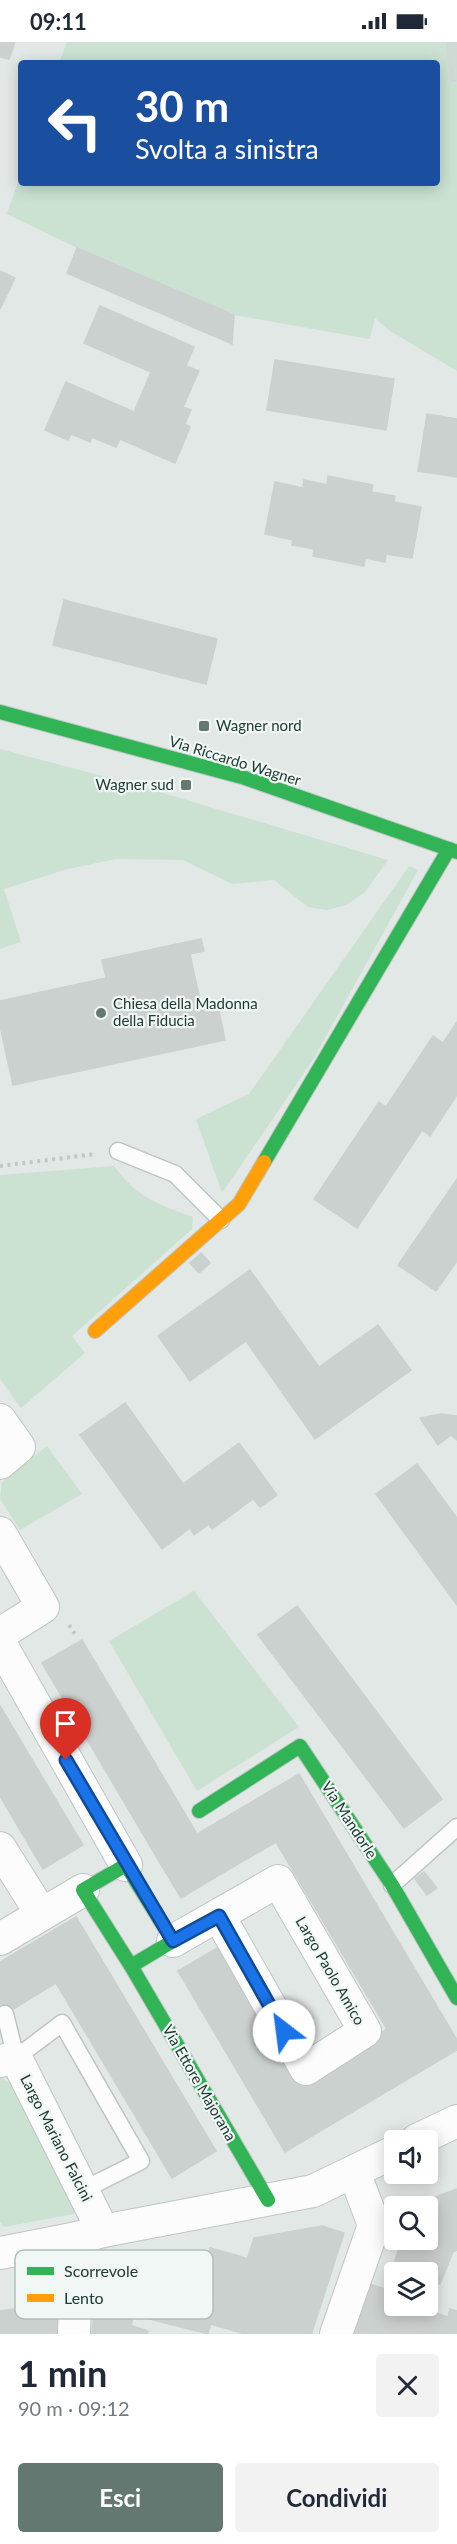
<!DOCTYPE html>
<html lang="it">
<meta charset="utf-8">
<style>
:root{--surface:#fff;--page:#f2f2f3;--text:#1f2937;--muted:#747a83;--accent:#647872}
body{margin:0;font-family:Lato,sans-serif;background:var(--page);color:var(--text);height:100vh;display:flex;flex-direction:column;font-size:22px;white-space:nowrap}
*{box-sizing:border-box;margin:0}
p{font-size:20px;color:var(--muted)}
.icon{flex:none;width:33px;height:33px;fill:none;stroke:currentColor;stroke-width:2;stroke-linecap:round;stroke-linejoin:round}
.map{position:relative;height:2292px;overflow:hidden}
.sheet{display:flex;flex-direction:column;background:var(--surface);flex:1}
.sheet>*{flex:none}
.guide{position:absolute;left:18px;top:18px;width:422px;height:126px;border-radius:6px;box-shadow:0 3px 15px #0003;background:#1a4fa0;color:#fff;overflow:hidden}
.tools{position:absolute;left:384px;top:2088px;display:grid;gap:12px}
.tools a{display:grid;place-items:center;width:54px;height:54px;border-radius:6px;background:var(--surface);box-shadow:0 3px 15px #0003;font-size:30px}
.pin{position:absolute;display:grid;place-items:center;width:51px;height:51px;color:#fff;margin:-62px -26px;border-radius:50% 50% 50% 0;rotate:-45deg;box-shadow:0 0 6px #0007}
.pin .icon{rotate:45deg}
.me{position:absolute;width:66px;margin:-33px;rotate:330deg;stroke-linejoin:round;filter:drop-shadow(0 0 4px #0008)}
.turn{display:flex;align-items:center;gap:21px;height:126px;padding:0 18px;font-size:27px}
.turn .icon{width:78px;height:78px;stroke-width:2.5}
.turn b{display:block;font-size:42px;line-height:51px}
.round{display:grid;place-items:center;flex:none;width:63px;height:63px;border-radius:6px;background:var(--page)}
.headline{display:flex;align-items:center;justify-content:space-between;height:102px;padding:0 18px}
h1{font-size:36px;font-weight:700;line-height:45px}
.button{display:flex;gap:12px;margin-top:auto;padding:12px 18px}
.button a{flex:1;height:69px;border-radius:6px;background:var(--accent);color:#fff;font-size:24px;font-weight:700;line-height:69px;text-align:center}
.button a+a{background:var(--page);color:var(--text)}
.status{display:flex;justify-content:space-between;align-items:center;height:42px;padding:0 30px;background:var(--surface);direction:ltr}
.status svg{height:16px;fill:currentColor}
.map>svg:first-child{display:block}
.built{fill:#d0dad5}
.green{fill:#cbe1d2}
.building{fill:#cbd1ce;stroke:#cbd1ce;stroke-width:1.5}
.lines{fill:none;stroke-linecap:round;stroke-linejoin:round}
.lane-casing{stroke:#bfc5c2;stroke-width:19}
.street-casing{stroke:#bfc5c2;stroke-width:34}
.fast-casing{stroke:#bec6c3;stroke-width:16}
.slow-casing{stroke:#bec6c3;stroke-width:16}
.path{stroke:#bfc8c6;stroke-width:4;stroke-dasharray:3 4.5;stroke-linecap:butt}
.lane{stroke:#fbfcfb;stroke-width:16}
.street{stroke:#fbfcfb;stroke-width:32}
.fast{stroke:#30b455;stroke-width:14}
.slow{stroke:#ff9f0a;stroke-width:14}
.route-casing{stroke:#114b97;stroke-width:15}
.route{stroke:#1a73e8;stroke-width:10}
.poi-dot{fill:#647872;stroke:#f0f7f4;stroke-width:2}
.labels{text-anchor:middle;stroke-width:4.5;stroke-linejoin:round;paint-order:stroke}
.poi-label{font-size:15px;fill:#203b34;stroke:#f0f7f4;text-anchor:start}
.street-label{font-size:15px;fill:#203b34;stroke:#f0f7f4}
.key{fill:#f0f7f4;stroke:#b2bfba;stroke-width:1.5}
.key-label{font-size:16px;fill:#203b34}
</style>
<div class="status"><b>09:11</b><svg viewBox="0 0 49 12"><path d="M0 12V9h3v3zM5 12V6h3v6zM10 12V3h3v9zM15 12V0h3v12zM26 1h20v11H26zM47 4h2v5h-2z"/></svg></div>
<div class="map">
<svg width="457" height="2292" viewBox="0 0 457 2292">
<rect width="100%" height="100%" fill="#e2e8e5"/>
<polygon class="built" points="445,0 457,0 457,40 450,41"/>
<g class="green">
<polygon points="67,0 445,0 450,41 457,40 457,329 390,289 375,276 370,297 234,273 77,206 7,172 21,131 21,141 436,141 436,21 59,21"/>
<polygon points="0,707 133,742 388,818 365,850 346,863 327,868 308,865 274,838 232,842 183,818 116,817 64,828 4,847 21,900 0,907"/>
<polygon points="409,824 418,828 313,1018 222,1151 196,1077 249,1052"/>
<path d="M114,1124C139,1157 156,1161 193,1175L192,1187L72,1294L85,1311L21,1366L0,1337V1133Z"/>
<polygon points="47,1404 82,1452 20,1488 0,1457 2,1440"/>
<polygon points="194,1549 299,1685 197,1749 109,1599"/>
<polygon points="0,2035 14,2044 84,2170 4,2185 0,2179"/>
</g>
<g class="building">
<polygon points="0,0 15,0 9,17 0,15"/>
<polygon points="77,206 234,273 232,302 67,231"/>
<polygon points="0,229 15,236 0,267"/>
<polygon points="100,264 194,305 186,324 199,329 183,365 191,368 185,382 190,385 175,421 120,397 116,405 92,395 90,400 71,392 68,398 45,388 66,340 134,370 151,330 84,301"/>
<polygon points="275,318 394,337 386,388 267,368"/>
<polygon points="427,372 457,377 457,435 418,429"/>
<polygon points="328,434 373,443 371,450 395,454 394,460 421,465 412,516 386,512 385,520 365,516 364,524 313,514 314,507 292,503 293,498 265,492 275,440 303,446 304,438 327,443"/>
<polygon points="64,558 217,597 206,642 53,603"/>
<polygon points="201,897 204,909 190,912 206,986 119,1004 114,979 66,989 75,1030 13,1043 0,984 0,959 106,936 102,918"/>
<polygon points="217,959 225,998 75,1030 66,989 114,979 119,1004 206,986 201,962"/>
<polygon points="457,980 457,1053 430,1094 422,1088 357,1186 314,1157 379,1060 386,1065 433,994 443,1001"/>
<polygon points="457,1137 457,1219 436,1249 398,1223"/>
<polygon points="201,1211 210,1221 199,1231 190,1221"/>
<polygon points="250,1228 319,1325 378,1283 411,1328 315,1397 246,1299 190,1339 158,1294"/>
<polygon points="125,1361 183,1442 239,1401 277,1453 260,1465 253,1457 212,1487 209,1482 194,1493 190,1486 162,1507 80,1393"/>
<polygon points="441,1372 457,1374 457,1398 451,1393 438,1403 420,1376"/>
<polygon points="417,1422 457,1476 457,1563 376,1452"/>
<polygon points="297,1564 442,1757 404,1786 258,1593"/>
<polygon points="82,1598 197,1792 157,1816 42,1621"/>
<polygon points="0,1664 83,1803 43,1827 0,1754"/>
<polygon points="299,1732 457,1998 457,2008 285,2110 178,1929 217,1906 297,2041 387,1987 276,1800 221,1832 197,1792"/>
<polygon points="197,1792 221,1832 181,1856 157,1816"/>
<polygon points="424,1830 437,1846 427,1853 415,1837"/>
<polygon points="76,1875 100,1915 56,1941 32,1901"/>
<polygon points="32,1901 56,1941 0,1975 0,1920"/>
<polygon points="100,1915 216,2109 172,2136 56,1941"/>
<polygon points="457,2147 457,2208 453,2210 440,2242 428,2238 428,2230 403,2230 392,2227 402,2198 428,2198 428,2164 410,2164"/>
<polygon points="322,2184 344,2191 327,2244 247,2218 254,2196"/>
<polygon points="210,2206 236,2213 227,2240 257,2250 251,2270 197,2253"/>
<polygon points="236,2213 327,2244 312,2290 251,2270 257,2250 227,2240"/>
<polygon points="127,2231 128,2236 217,2258 208,2292 134,2273 131,2283 94,2271 96,2242"/>
<polygon points="370,2242 394,2250 394,2264 422,2264 421,2266 448,2275 450,2267 457,2269 457,2292 354,2292"/>
<polygon points="64,2250 60,2292 0,2292 0,2269 28,2265 27,2256"/>
<polygon points="217,2258 312,2290 312,2292 245,2292 211,2282"/>
<polygon points="94,2271 148,2289 147,2292 92,2292"/>
</g>
<g class="lines">
<g class="lane-casing">
<g id="lane">
<polyline points="118,1109 175,1132 221,1178"/>
<polyline points="392,1843 457,1785"/>
<polyline points="5,1972 16,2016 62,1981 141,2119 83,2148"/>
</g>
</g>
<g class="street-casing">
<g id="street">
<polyline points="0,1378 19,1405 0,1421"/>
<polyline points="0,1491 43,1565 0,1592"/>
<polyline points="0,1601 126,1823"/>
<polyline points="0,1806 41,1871"/>
<polyline points="0,1897 83,1848"/>
<polyline points="173,1899 278,1839 365,1989 306,2027 219,1874"/>
<polyline points="0,2019 16,2016 103,2189"/>
<polyline points="417,2098 457,2079"/>
<polyline points="0,2211 77,2196 103,2189 313,2149 394,2110"/>
<polyline points="74,2292 77,2196"/>
<polyline points="336,2292 374,2183 354,2130"/>
</g>
</g>
<g class="fast-casing">
<g id="fast">
<polyline points="0,670 242,735 457,810"/>
<polyline points="264,1120 449,807"/>
<polyline points="199,1769 300,1704 392,1843 457,1956"/>
<polyline points="131,1924 173,1899 126,1823 83,1848 131,1924 268,2158"/>
</g>
</g>
<g class="slow-casing">
<polyline id="slow" points="95,1289 239,1162 264,1120"/>
</g>
<g class="path">
<polyline points="0,1124 96,1112"/>
<polyline points="69,1583 77,1595"/>
</g>
<use href="#lane" class="lane"/>
<use href="#street" class="street"/>
<use href="#fast" class="fast"/>
<use href="#slow" class="slow"/>
</g>
<g class="lines">
<g class="route-casing">
<polyline id="route" points="66,1718 173,1899 219,1874 284,1989"/>
</g>
<use href="#route" class="route"/>
</g>
<g class="poi-dot">
<rect x="198" y="678" width="12" height="12" rx="3"/>
<rect x="180" y="737" width="12" height="12" rx="3"/>
<circle cx="101" cy="971" r="6"/>
</g>
<g class="labels">
<g class="poi-label">
<text x="216" y="689">Wagner nord</text>
<text x="174" y="748" text-anchor="end">Wagner sud</text>
<text x="113" y="967">Chiesa della Madonna<tspan x="113" dy="17">della Fiducia</tspan></text>
</g>
<g class="street-label">
<text transform="translate(235 719) rotate(17)" y="5">Via Riccardo Wagner</text>
<text transform="translate(349 1778) rotate(57)" y="5">Via Mandorle</text>
<text transform="translate(330 1929) rotate(60)" y="5">Largo Paolo Amico</text>
<text transform="translate(199 2041) rotate(60)" y="5">Via Ettore Majorana</text>
<text transform="translate(56 2096) rotate(63)" y="5">Largo Mariano Falcini</text>
</g>
</g>
<rect x="15" y="2208" width="198" height="69" rx="9" class="key"/>
<rect x="27" y="2225" width="27" height="8" fill="#30b455"/>
<rect x="27" y="2252" width="27" height="8" fill="#ff9f0a"/>
<g class="key-label">
<text x="64" y="2235">Scorrevole</text>
<text x="64" y="2262">Lento</text>
</g>
</svg>
<div class="tools">
<a><svg class="icon" aria-label="sound" viewBox="0 0 24 24"><path d="M4 9h4l5-4v14l-5-4H4zM17 9q2 3 0 6"/></svg></a>
<a><svg class="icon" aria-label="search" viewBox="0 0 24 24"><circle cx="10" cy="10" r="6"/><path d="M15 15l6 6"/></svg></a>
<a><svg class="icon" aria-label="layers" viewBox="0 0 24 24"><path d="M12 4l9 5-9 5-9-5zM3 14l9 5 9-5"/></svg></a>
</div>
<div class="pin" style="left:66px;top:1718px;background:#d93025"><svg class="icon" aria-label="arrive" viewBox="0 0 24 24"><path d="M6 21V4h12l-3 4 3 4H6"/></svg></div>
<svg class="me" style="left:284px;top:1989px" viewBox="-20 -20 40 40"><circle r="19" fill="#fff"/><path d="M0-13L10 11 0 6-10 11z" fill="#1a73e8"/></svg>
<div class="guide">
<div class="turn"><svg class="icon" aria-label="left" viewBox="0 0 24 24"><path d="M17 20v-9H6M10 6l-5 5 5 5"/></svg><div><b>30 m</b>Svolta a sinistra</div></div>
</div>
</div>
<section class="sheet">
<div class="headline"><div><h1>1 min</h1><p>90 m · 09:12</p></div><a class="round"><svg class="icon" aria-label="close" viewBox="0 0 24 24"><path d="M6 6l12 12M18 6L6 18"/></svg></a></div>
<div class="button"><a>Esci</a><a>Condividi</a></div>
</section>
